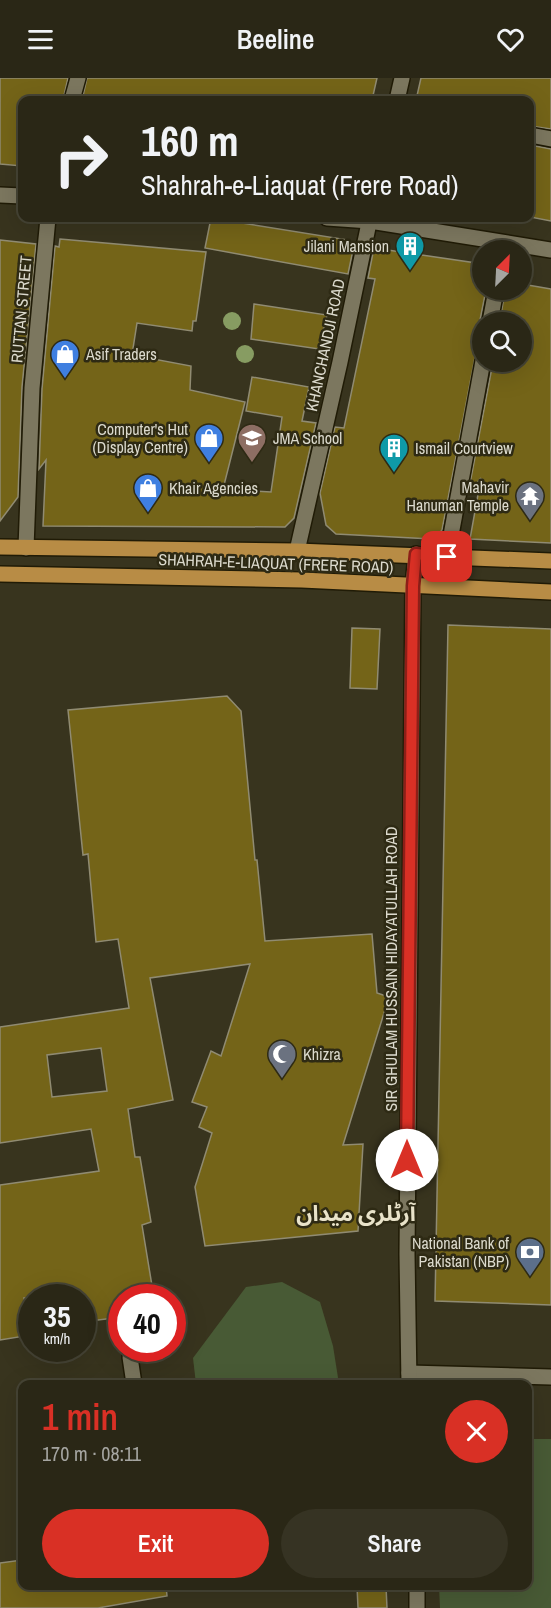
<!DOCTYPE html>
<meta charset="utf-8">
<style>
:root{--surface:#2a2716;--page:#363323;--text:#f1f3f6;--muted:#a5a5a1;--line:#464435;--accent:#d93025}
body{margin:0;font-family:"Archivo Narrow","Noto Sans Arabic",sans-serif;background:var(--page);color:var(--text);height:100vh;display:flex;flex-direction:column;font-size:22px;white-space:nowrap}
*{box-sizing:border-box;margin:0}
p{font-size:20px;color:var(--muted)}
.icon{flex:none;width:33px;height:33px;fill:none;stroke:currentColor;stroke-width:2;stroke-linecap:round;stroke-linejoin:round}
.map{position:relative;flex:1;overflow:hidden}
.side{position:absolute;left:18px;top:1302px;width:514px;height:210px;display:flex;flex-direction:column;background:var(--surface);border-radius:12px;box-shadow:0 6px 24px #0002,0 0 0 2px var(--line)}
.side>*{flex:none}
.banner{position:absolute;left:18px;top:18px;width:516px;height:126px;border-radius:12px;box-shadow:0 6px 24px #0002,0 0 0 2px var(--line);background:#2a2716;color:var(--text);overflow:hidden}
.needle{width:39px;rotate:24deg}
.tools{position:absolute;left:472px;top:162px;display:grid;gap:12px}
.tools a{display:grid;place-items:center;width:60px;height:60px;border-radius:50%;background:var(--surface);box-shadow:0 6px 24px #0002,0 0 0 2px var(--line);font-size:30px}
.speed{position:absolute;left:18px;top:1206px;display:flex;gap:12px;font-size:30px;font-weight:700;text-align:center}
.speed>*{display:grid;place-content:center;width:78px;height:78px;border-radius:50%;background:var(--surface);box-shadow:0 6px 24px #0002,0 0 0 2px var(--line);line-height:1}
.speed small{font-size:15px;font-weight:400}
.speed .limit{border:9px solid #d22;background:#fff;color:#111}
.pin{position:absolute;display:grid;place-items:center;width:51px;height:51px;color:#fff;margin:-26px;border-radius:12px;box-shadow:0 3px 9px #0006}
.me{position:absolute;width:66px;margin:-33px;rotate:0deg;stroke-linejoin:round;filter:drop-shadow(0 0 4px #0008)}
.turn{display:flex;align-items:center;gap:21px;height:126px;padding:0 24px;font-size:27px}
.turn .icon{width:78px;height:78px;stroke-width:2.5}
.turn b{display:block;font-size:42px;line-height:51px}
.round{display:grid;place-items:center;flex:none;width:63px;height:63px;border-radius:32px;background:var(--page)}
.head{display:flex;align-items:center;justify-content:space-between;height:102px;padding:0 24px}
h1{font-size:36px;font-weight:600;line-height:45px;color:var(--accent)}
.button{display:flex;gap:12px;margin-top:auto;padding:12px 24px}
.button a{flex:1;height:69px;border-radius:36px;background:var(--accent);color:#fff;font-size:24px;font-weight:600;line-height:69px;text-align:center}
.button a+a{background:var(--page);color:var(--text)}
header{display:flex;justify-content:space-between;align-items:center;height:78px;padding:0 24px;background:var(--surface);font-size:27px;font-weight:600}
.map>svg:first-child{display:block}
.green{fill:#485a35}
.building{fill:#746418;stroke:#908b72;stroke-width:1.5;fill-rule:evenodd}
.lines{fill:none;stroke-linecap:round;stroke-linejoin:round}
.minor-casing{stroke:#201b06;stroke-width:18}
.major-casing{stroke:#201b06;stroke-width:18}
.minor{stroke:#7c775f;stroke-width:15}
.major{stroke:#b88c45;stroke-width:15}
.tree{fill:#879c62}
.route-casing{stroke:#8d1f18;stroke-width:15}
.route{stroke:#d93025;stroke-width:10}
.labels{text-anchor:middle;stroke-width:5;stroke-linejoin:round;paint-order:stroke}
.poi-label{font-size:16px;fill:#dcdacd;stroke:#2e2a14;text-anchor:start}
.street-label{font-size:16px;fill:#dcdacd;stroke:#2e2a14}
.district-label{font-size:22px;font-weight:bold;fill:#e9e3c9;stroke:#2e2a14}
</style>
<header><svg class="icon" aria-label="menu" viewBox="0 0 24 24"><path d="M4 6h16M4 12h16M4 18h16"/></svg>Beeline<svg class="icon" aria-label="heart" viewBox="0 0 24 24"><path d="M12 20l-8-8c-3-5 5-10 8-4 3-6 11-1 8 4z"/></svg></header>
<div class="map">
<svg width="551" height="1530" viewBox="0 0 551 1530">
<rect width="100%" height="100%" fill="#38341e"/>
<g class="green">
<polygon points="282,1204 320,1224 333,1268 339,1306 196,1306 193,1280 246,1209"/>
<polygon points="528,1361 551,1361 551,1530 440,1530 439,1508 528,1508"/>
</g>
<g class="building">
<polygon points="0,0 68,0 63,22 22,22 22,88 0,86"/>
<polygon points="87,0 377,0 372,22 82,22"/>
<polygon points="421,0 551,0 551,51 530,48 530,22 416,22"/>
<polygon points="530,67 551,71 551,143 530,139"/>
<polygon points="211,140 348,162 347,166 354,167 348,196 205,170"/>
<polygon points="60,161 206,174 196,243 193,243 192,253 137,245 132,277 191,288 190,312 245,324 223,411 271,414 282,339 246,333 252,299 309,309 302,343 316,345 294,440 285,449 43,448 46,382 39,391 42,311 55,168 59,169"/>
<polygon points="0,162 36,166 22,309 18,419 0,443"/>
<polygon points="374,170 483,186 483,212 486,212 480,242 481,248 442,452 436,459 432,461 336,456 326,447 320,415 335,349 344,350 375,201 368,200"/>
<polygon points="522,206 551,211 551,465 470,461 481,400 468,416 493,284 522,284 522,244 500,244 505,212 522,212"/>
<polygon points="254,226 327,237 319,271 251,261"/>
<polygon points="448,547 551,551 551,1227 435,1223"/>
<polygon points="352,550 380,551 377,611 350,610"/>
<path d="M227,618L241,633L255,782H257L265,863L372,856L377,915L389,919L343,1067L363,1066L358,1153L205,1168L195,1109L212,1055L199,1049L207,1029L192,1024L211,973L221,978L250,886L150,900L173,1022L128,1031L135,1079H140L151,1144L142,1147L154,1220H122V1239L82,1244V1220H24L31,1257L0,1262V1107L99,1093L91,1051L0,1065V949L129,930L118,861L96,864L88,776L83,777L68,632ZM101,970L107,1013L52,1019L47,977Z"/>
<polygon points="22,1482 22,1508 166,1508 167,1518 98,1530 0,1530 0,1485"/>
<polygon points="357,1508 386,1508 387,1530 358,1530"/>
</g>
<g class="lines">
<g class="minor-casing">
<g id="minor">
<polyline points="72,22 78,0"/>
<polyline points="397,22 402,0"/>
<polyline points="530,57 551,61"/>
<polyline points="0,117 22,118"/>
<polyline points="327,140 370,143 551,172"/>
<polyline points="490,244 496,212"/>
<polyline points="26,470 32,310 48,140"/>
<polyline points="297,473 340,284 370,140"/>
<polyline points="447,479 483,283"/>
<polyline points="130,1279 134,1306"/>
<polyline points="409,1295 551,1299"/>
<polyline points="409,1306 407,1176 413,508 416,476"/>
<polyline points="417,1508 417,1530"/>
</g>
</g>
<g class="major-casing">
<g id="major">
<polyline points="0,469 297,473 551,483"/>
<polyline points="0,496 302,502 551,514"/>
</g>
</g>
<use href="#minor" class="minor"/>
<use href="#major" class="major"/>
</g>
<g class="tree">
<circle cx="232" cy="243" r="9"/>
<circle cx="245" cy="276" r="9"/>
</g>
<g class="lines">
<g class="route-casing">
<polyline id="route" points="407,1082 413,508 416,476 447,479"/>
</g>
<use href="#route" class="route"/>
</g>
<defs>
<g id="building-pin" transform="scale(1.5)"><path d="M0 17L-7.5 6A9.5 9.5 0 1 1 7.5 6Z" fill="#0f9aa8" stroke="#2e2a14"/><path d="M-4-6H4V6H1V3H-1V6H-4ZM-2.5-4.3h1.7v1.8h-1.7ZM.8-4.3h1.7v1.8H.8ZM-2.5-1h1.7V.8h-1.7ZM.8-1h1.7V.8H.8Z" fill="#fff"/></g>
<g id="shop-pin" transform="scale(1.5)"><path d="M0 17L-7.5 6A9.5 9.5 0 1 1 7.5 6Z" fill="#3f7fe0" stroke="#2e2a14"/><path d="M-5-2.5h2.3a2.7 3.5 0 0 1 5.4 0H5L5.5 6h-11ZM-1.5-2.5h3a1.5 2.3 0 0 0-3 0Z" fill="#fff"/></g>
<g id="school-pin" transform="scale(1.5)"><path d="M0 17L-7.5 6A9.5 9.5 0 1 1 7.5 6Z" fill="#8d6e63" stroke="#2e2a14"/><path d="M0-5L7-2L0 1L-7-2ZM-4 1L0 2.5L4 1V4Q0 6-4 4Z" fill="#fff"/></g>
<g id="temple-pin" transform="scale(1.5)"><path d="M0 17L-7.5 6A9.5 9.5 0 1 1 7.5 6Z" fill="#6b7280" stroke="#2e2a14"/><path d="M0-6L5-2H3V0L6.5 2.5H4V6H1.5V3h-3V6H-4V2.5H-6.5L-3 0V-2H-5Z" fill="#fff"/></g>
<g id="mosque-pin" transform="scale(1.5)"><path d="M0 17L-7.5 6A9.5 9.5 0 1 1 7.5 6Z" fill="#6b7280" stroke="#2e2a14"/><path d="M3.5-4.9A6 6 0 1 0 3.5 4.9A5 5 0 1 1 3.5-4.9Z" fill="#fff"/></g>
<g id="bank-pin" transform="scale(1.5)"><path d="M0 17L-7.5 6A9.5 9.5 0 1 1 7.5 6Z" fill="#5c6f8a" stroke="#2e2a14"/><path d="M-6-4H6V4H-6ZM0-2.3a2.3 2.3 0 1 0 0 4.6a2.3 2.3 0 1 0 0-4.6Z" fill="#fff"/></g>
</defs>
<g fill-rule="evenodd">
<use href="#building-pin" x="410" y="168"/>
<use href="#shop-pin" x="65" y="276"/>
<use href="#shop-pin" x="209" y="360"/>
<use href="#school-pin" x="252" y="360"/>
<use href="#building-pin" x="394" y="370"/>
<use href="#shop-pin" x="148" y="410"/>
<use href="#temple-pin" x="530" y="418"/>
<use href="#mosque-pin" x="282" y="976"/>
<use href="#bank-pin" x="530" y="1174"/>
</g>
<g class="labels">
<g class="poi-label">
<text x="389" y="174" text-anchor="end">Jilani Mansion</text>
<text x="86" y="282">Asif Traders</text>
<text x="188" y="357" text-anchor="end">Computer's Hut<tspan x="188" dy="18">(Display Centre)</tspan></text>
<text x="273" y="366">JMA School</text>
<text x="415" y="376">Ismail Courtview</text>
<text x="509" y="415" text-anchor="end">Mahavir<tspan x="509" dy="18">Hanuman Temple</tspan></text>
<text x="169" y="416">Khair Agencies</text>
<text x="303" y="982">Khizra</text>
<text x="509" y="1171" text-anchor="end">National Bank of<tspan x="509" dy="18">Pakistan (NBP)</tspan></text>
</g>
<g class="street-label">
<text transform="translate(21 231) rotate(-85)" y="6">RUTTAN STREET</text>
<text transform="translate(325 267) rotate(-78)" y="6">KHANCHANDJI ROAD</text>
<text transform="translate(276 485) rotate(2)" y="6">SHAHRAH-E-LIAQUAT (FRERE ROAD)</text>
<text transform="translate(391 891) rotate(-90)" y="6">SIR GHULAM HUSSAIN HIDAYATULLAH ROAD</text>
</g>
<g class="district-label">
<text x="356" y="1143">آرٹلری میدان</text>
</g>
</g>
</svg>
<div class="tools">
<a><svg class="needle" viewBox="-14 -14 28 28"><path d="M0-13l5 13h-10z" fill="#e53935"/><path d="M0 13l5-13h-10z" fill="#a5a5a1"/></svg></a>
<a><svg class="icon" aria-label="search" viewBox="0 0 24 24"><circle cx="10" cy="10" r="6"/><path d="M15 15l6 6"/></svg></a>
</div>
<div class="speed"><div>35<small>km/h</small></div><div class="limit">40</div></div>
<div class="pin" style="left:447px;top:479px;background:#d93025"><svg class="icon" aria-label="arrive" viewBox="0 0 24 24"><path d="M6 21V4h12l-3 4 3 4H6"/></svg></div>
<svg class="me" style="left:407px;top:1082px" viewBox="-20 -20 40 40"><circle r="19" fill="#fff"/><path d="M0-13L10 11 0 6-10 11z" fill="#d93025"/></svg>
<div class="banner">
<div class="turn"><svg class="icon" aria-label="right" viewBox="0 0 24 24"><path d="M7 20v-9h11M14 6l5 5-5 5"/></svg><div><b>160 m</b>Shahrah-e-Liaquat (Frere Road)</div></div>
</div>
<section class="side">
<div class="head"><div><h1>1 min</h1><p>170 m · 08:11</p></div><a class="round" style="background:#d93025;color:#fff"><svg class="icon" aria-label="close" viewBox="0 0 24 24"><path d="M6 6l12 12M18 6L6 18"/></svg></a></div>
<div class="button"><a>Exit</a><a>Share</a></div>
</section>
</div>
